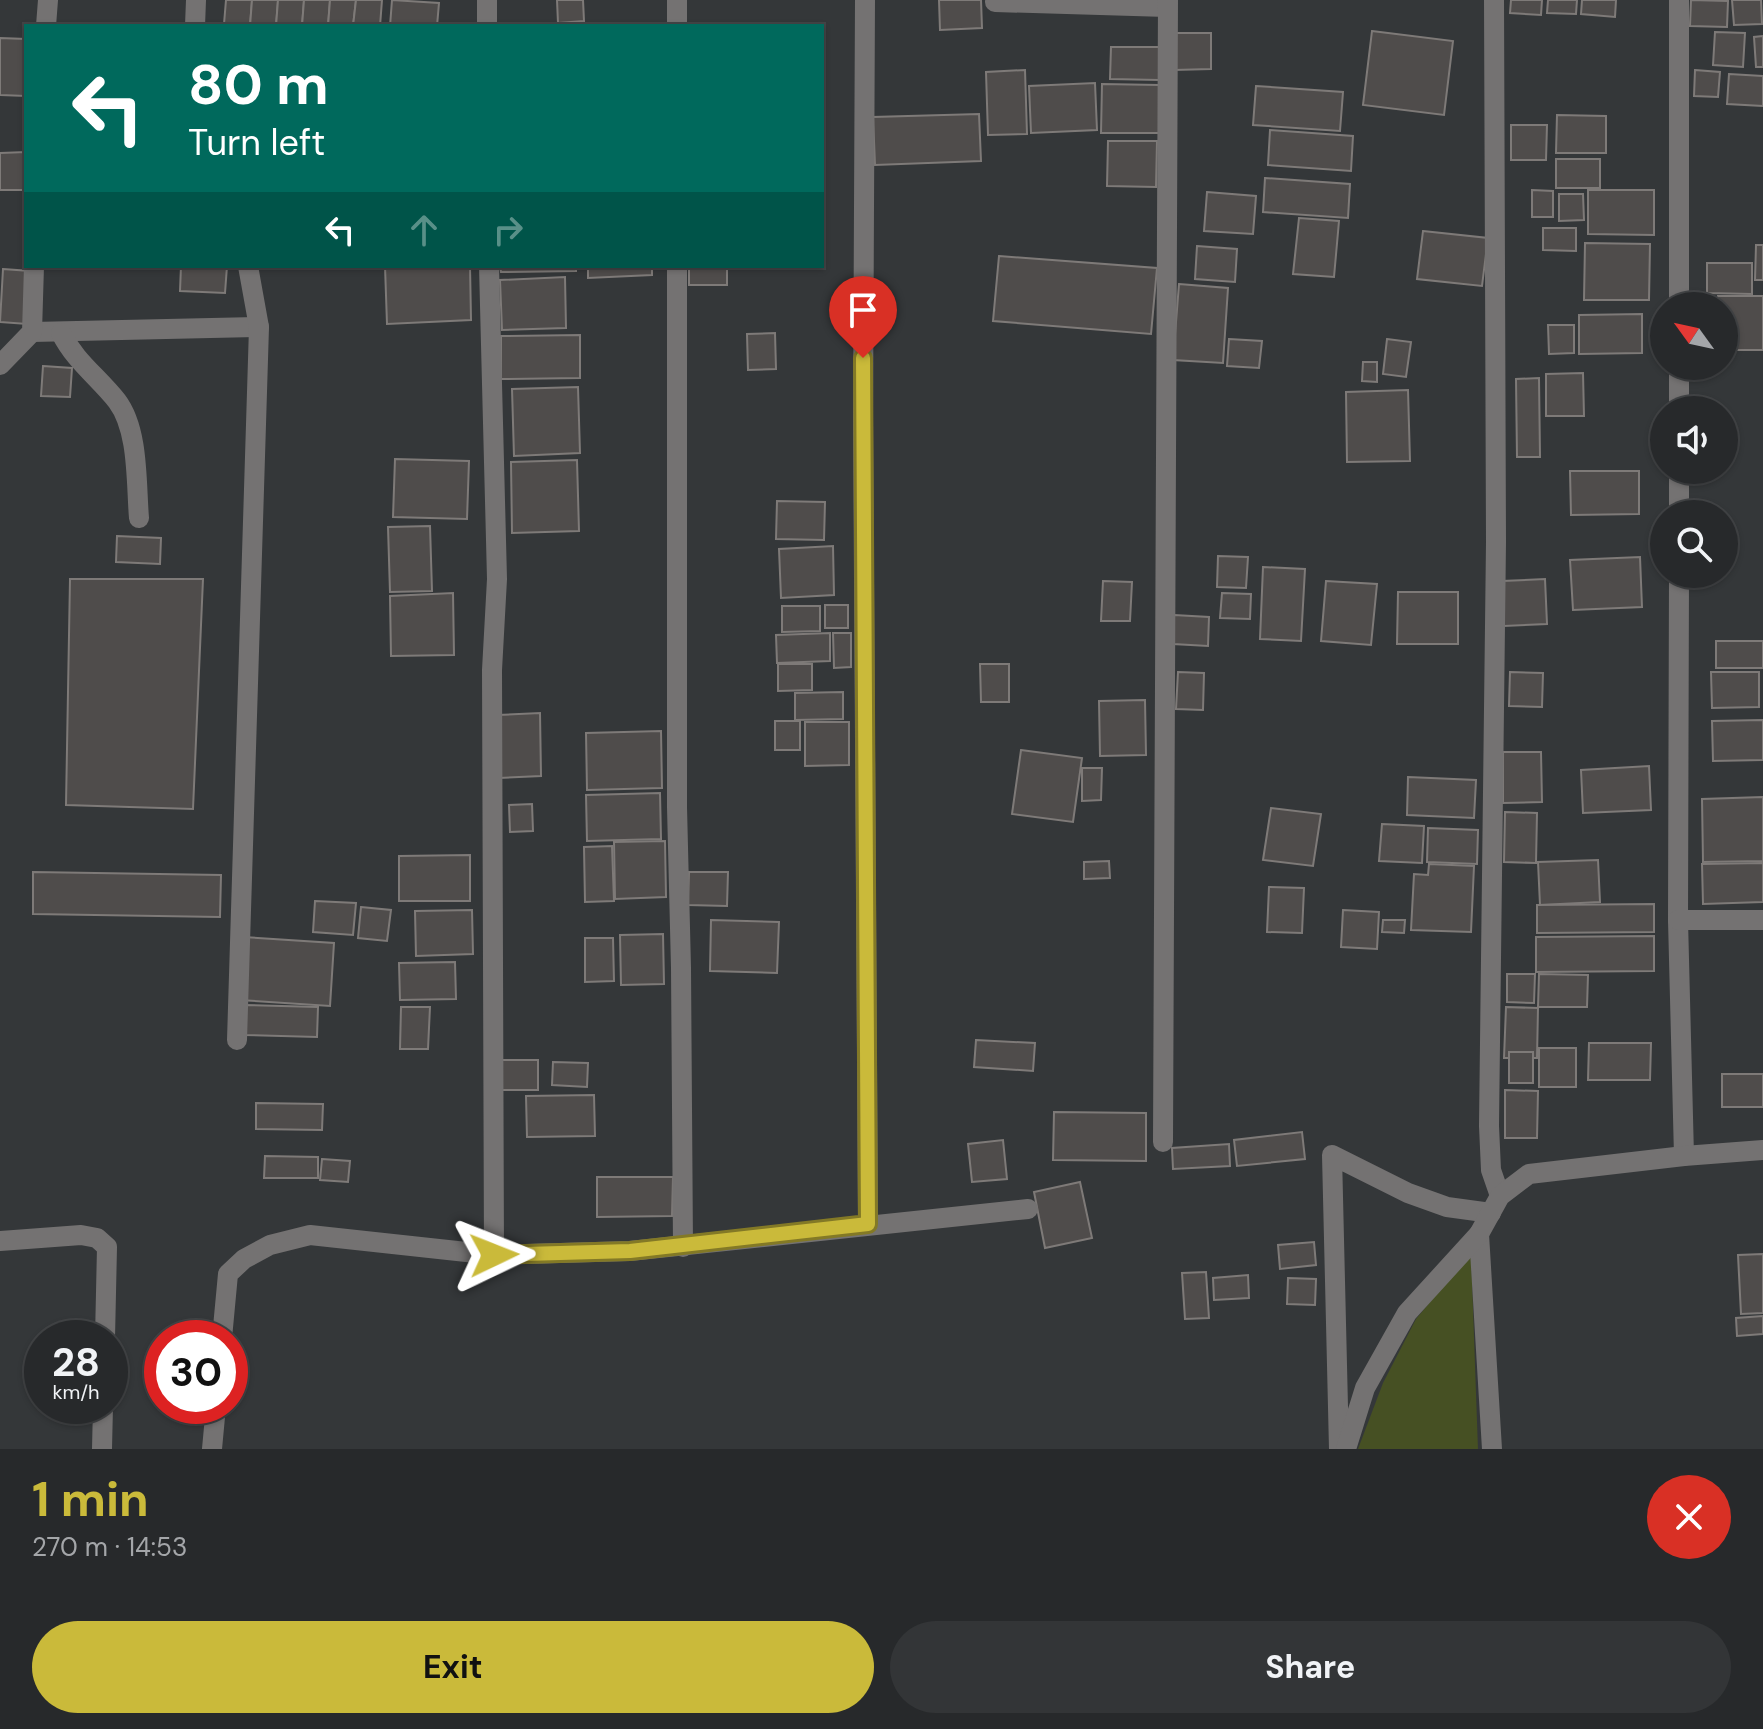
<!DOCTYPE html>
<meta charset="utf-8">
<style>
:root{--surface:#27292b;--page:#333537;--text:#f1f3f6;--muted:#a4a6a9;--line:#434547;--accent:#caba3a}
body{margin:0;font-family:"DM Sans",sans-serif;background:var(--page);color:var(--text);height:100vh;display:flex;flex-direction:column;font-size:30px;white-space:nowrap}
*{box-sizing:border-box;margin:0}
p{font-size:26px;color:var(--muted)}
.icon{flex:none;width:44px;height:44px;fill:none;stroke:currentColor;stroke-width:2;stroke-linecap:round;stroke-linejoin:round}
.map{position:relative;height:1449px;overflow:hidden}
.drawer{display:flex;flex-direction:column;background:var(--surface);flex:1}
.drawer>*{flex:none}
.guide{position:absolute;left:24px;top:24px;width:800px;height:244px;border-radius:0px;box-shadow:0 2px 6px #0004,0 0 0 2px var(--line);background:#00695c;color:#fff;overflow:hidden}
.needle{width:52px;rotate:303deg}
.buttons{position:absolute;left:1650px;top:292px;display:grid;gap:16px}
.buttons a{display:grid;place-items:center;width:88px;height:88px;border-radius:50%;background:var(--surface);box-shadow:0 2px 6px #0004,0 0 0 2px var(--line);font-size:40px}
.speed{position:absolute;left:24px;top:1320px;display:flex;gap:16px;font-size:40px;font-weight:700;text-align:center}
.speed>*{display:grid;place-content:center;width:104px;height:104px;border-radius:50%;background:var(--surface);box-shadow:0 2px 6px #0004,0 0 0 2px var(--line);line-height:1}
.speed small{font-size:20px;font-weight:400}
.speed .limit{border:12px solid #d22;background:#fff;color:#111}
.pin{position:absolute;display:grid;place-items:center;width:68px;height:68px;color:#fff;margin:-82px -34px;border-radius:50% 50% 50% 0;rotate:-45deg;box-shadow:0 0 8px #0007}
.pin .icon{rotate:45deg}
.me{position:absolute;width:88px;margin:-44px;rotate:88deg;stroke-linejoin:round;filter:drop-shadow(0 0 6px #0008)}
.turn{display:flex;align-items:center;gap:28px;height:168px;padding:0 32px;font-size:36px}
.turn .icon{width:104px;height:104px;stroke-width:2.5}
.turn b{display:block;font-size:56px;line-height:68px}
.lanes{display:flex;align-items:center;height:76px;padding:0 32px;background:#0003;justify-content:center;gap:40px;direction:ltr}
.lanes .off{opacity:.35}
.round{display:grid;place-items:center;flex:none;width:84px;height:84px;border-radius:42px;background:var(--page)}
.overview{display:flex;align-items:center;justify-content:space-between;height:136px;padding:0 32px}
h1{font-size:48px;font-weight:700;line-height:60px;color:var(--accent)}
.cta{display:flex;gap:16px;margin-top:auto;padding:16px 32px}
.cta a{flex:1;height:92px;border-radius:48px;background:var(--accent);color:#111;font-size:32px;font-weight:700;line-height:92px;text-align:center}
.cta a+a{background:var(--page);color:var(--text)}
.map>svg:first-child{display:block}
.green{fill:#465023}
.building{fill:#4f4c4b;stroke:#7e7a78;stroke-width:2}
.lines{fill:none;stroke-linecap:round;stroke-linejoin:round}
.minor{stroke:#747272;stroke-width:20}
.route-casing{stroke:#837926;stroke-width:20}
.route{stroke:#caba3a;stroke-width:14}
</style>
<div class="map">
<svg width="1763" height="1449" viewBox="0 0 1763 1449">
<rect width="100%" height="100%" fill="#343739"/>
<polygon class="green" points="1471,1253 1478,1449 1358,1449 1383,1383 1416,1319"/>
<g class="building">
<polygon points="226,0 252,0 250,26 224,24"/>
<polygon points="252,0 278,0 276,26 250,26"/>
<polygon points="278,0 304,0 302,26 276,26"/>
<polygon points="304,0 330,0 328,26 302,26"/>
<polygon points="330,0 356,0 353,26 328,26"/>
<polygon points="356,0 382,0 380,26 353,26"/>
<polygon points="392,0 439,3 437,26 390,26"/>
<polygon points="557,0 583,0 584,21 558,23"/>
<polygon points="939,0 981,0 982,28 940,30"/>
<polygon points="1511,0 1542,0 1541,15 1510,13"/>
<polygon points="1548,0 1577,0 1576,14 1547,13"/>
<polygon points="1582,0 1616,0 1615,17 1581,14"/>
<polygon points="1691,0 1728,1 1727,27 1690,26"/>
<polygon points="1732,0 1761,0 1762,24 1734,25"/>
<polygon points="1372,31 1453,41 1444,115 1363,105"/>
<polygon points="1715,32 1745,33 1743,67 1713,65"/>
<polygon points="1174,33 1211,33 1211,69 1174,70"/>
<polygon points="1763,36 1763,67 1756,67 1754,37"/>
<polygon points="0,38 26,39 26,96 0,95"/>
<polygon points="1111,47 1160,47 1159,80 1110,79"/>
<polygon points="1025,70 1027,134 988,135 986,72"/>
<polygon points="1695,70 1720,72 1718,97 1694,96"/>
<polygon points="1729,74 1763,76 1763,106 1727,104"/>
<polygon points="1095,83 1097,130 1031,133 1029,86"/>
<polygon points="1102,84 1159,85 1159,133 1101,133"/>
<polygon points="1256,86 1343,92 1340,131 1253,125"/>
<polygon points="979,114 981,161 875,165 873,117"/>
<polygon points="1557,115 1606,116 1606,153 1556,153"/>
<polygon points="1511,125 1547,125 1546,160 1511,160"/>
<polygon points="1270,130 1353,136 1351,171 1268,165"/>
<polygon points="1108,141 1157,141 1156,187 1107,186"/>
<polygon points="26,152 26,190 0,190 0,153"/>
<rect x="1556" y="159" width="44" height="29"/>
<polygon points="1265,178 1350,184 1348,218 1263,212"/>
<polygon points="1532,190 1553,191 1553,217 1532,217"/>
<polygon points="1588,190 1654,190 1654,235 1588,234"/>
<polygon points="1207,192 1256,196 1253,234 1204,231"/>
<polygon points="1559,194 1583,194 1584,220 1559,221"/>
<polygon points="1299,218 1339,221 1334,277 1293,274"/>
<polygon points="1543,228 1576,228 1576,251 1543,250"/>
<polygon points="1423,231 1488,238 1482,286 1417,279"/>
<polygon points="1585,243 1650,244 1649,300 1584,300"/>
<polygon points="1756,245 1763,245 1763,280 1755,280"/>
<polygon points="1197,246 1237,249 1235,282 1195,279"/>
<polygon points="999,256 1157,268 1151,334 993,321"/>
<polygon points="1707,263 1752,263 1752,294 1707,293"/>
<polygon points="181,266 227,266 225,293 180,291"/>
<polygon points="385,266 470,266 471,320 387,324"/>
<polygon points="500,266 576,266 576,271 501,272"/>
<polygon points="588,266 652,266 652,275 588,278"/>
<rect x="689" y="266" width="38" height="19"/>
<polygon points="3,269 30,271 27,324 0,322"/>
<polygon points="565,277 566,328 502,330 500,280"/>
<polygon points="1179,284 1228,288 1223,363 1173,360"/>
<polygon points="1718,296 1763,296 1763,350 1724,350 1724,306 1718,306"/>
<polygon points="1701,299 1714,299 1714,306 1700,306"/>
<polygon points="1642,314 1642,353 1579,354 1579,315"/>
<polygon points="1548,325 1574,325 1574,353 1549,354"/>
<polygon points="775,333 776,369 748,370 747,334"/>
<polygon points="580,335 580,378 501,379 501,336"/>
<polygon points="1229,339 1262,341 1259,368 1227,366"/>
<polygon points="1387,339 1411,342 1406,377 1383,374"/>
<polygon points="1363,362 1377,362 1377,382 1362,381"/>
<polygon points="43,366 72,368 70,397 41,396"/>
<polygon points="1583,373 1584,416 1546,416 1546,374"/>
<polygon points="1539,378 1540,457 1517,457 1516,379"/>
<polygon points="578,387 580,453 514,456 512,389"/>
<polygon points="1408,390 1410,461 1347,462 1346,392"/>
<polygon points="395,459 469,461 467,519 393,517"/>
<polygon points="577,460 579,531 512,533 511,462"/>
<polygon points="1570,471 1639,471 1639,514 1571,515"/>
<polygon points="777,501 825,502 824,540 776,539"/>
<polygon points="430,526 432,591 390,592 388,527"/>
<polygon points="117,536 161,538 160,564 116,562"/>
<polygon points="833,546 834,595 781,598 779,549"/>
<polygon points="1218,556 1248,557 1246,588 1217,587"/>
<polygon points="1640,557 1642,607 1573,610 1570,560"/>
<polygon points="1263,567 1305,569 1301,641 1260,639"/>
<polygon points="70,579 203,579 193,809 66,805"/>
<polygon points="1545,579 1547,624 1504,626 1502,581"/>
<polygon points="1103,581 1132,582 1130,621 1101,621"/>
<polygon points="1326,581 1377,584 1371,645 1321,641"/>
<polygon points="1398,592 1458,592 1458,644 1397,644"/>
<polygon points="453,593 454,655 391,656 390,596"/>
<polygon points="1222,593 1251,594 1250,619 1220,618"/>
<rect x="825" y="605" width="23" height="23"/>
<polygon points="782,606 820,606 820,631 782,632"/>
<polygon points="1174,615 1209,617 1208,646 1173,644"/>
<polygon points="830,633 830,661 777,663 776,635"/>
<polygon points="833,633 851,633 851,667 834,668"/>
<rect x="1716" y="641" width="47" height="27"/>
<polygon points="778,664 812,664 812,690 778,691"/>
<polygon points="980,664 1009,664 1009,702 981,702"/>
<polygon points="1178,672 1204,673 1203,710 1176,709"/>
<polygon points="1510,672 1543,673 1542,707 1509,706"/>
<polygon points="1711,672 1759,672 1759,707 1712,708"/>
<polygon points="843,692 843,719 795,720 795,693"/>
<polygon points="1145,700 1146,755 1100,756 1099,701"/>
<polygon points="540,713 541,776 499,778 498,715"/>
<polygon points="1763,720 1763,760 1713,761 1712,721"/>
<rect x="775" y="721" width="25" height="29"/>
<polygon points="805,722 849,722 849,765 805,766"/>
<polygon points="661,731 662,788 587,790 586,733"/>
<polygon points="1021,750 1082,758 1073,822 1012,814"/>
<polygon points="1503,752 1541,752 1542,802 1503,803"/>
<polygon points="1649,766 1651,810 1583,813 1581,770"/>
<polygon points="1082,768 1102,768 1101,800 1082,801"/>
<polygon points="1408,777 1476,780 1474,818 1407,815"/>
<polygon points="660,793 661,839 587,841 586,795"/>
<polygon points="1763,797 1763,861 1703,862 1702,799"/>
<polygon points="532,804 533,831 510,832 509,805"/>
<polygon points="1271,808 1321,814 1313,866 1263,860"/>
<polygon points="1505,812 1537,813 1536,863 1504,862"/>
<polygon points="1382,824 1424,826 1422,863 1379,861"/>
<polygon points="1428,828 1478,830 1477,864 1427,862"/>
<polygon points="665,841 666,897 615,899 614,842"/>
<polygon points="612,846 614,901 585,902 584,847"/>
<polygon points="470,855 470,901 399,901 399,856"/>
<polygon points="1598,860 1600,902 1540,905 1538,862"/>
<polygon points="1109,861 1110,878 1084,879 1084,862"/>
<polygon points="1763,863 1763,902 1703,904 1702,864"/>
<polygon points="1429,864 1474,866 1471,932 1411,930 1414,874 1428,875"/>
<polygon points="33,872 221,875 220,917 33,914"/>
<polygon points="689,872 728,872 727,906 688,905"/>
<polygon points="1269,887 1304,888 1302,933 1267,932"/>
<polygon points="315,901 356,903 353,935 313,932"/>
<polygon points="1654,904 1654,932 1537,933 1537,905"/>
<polygon points="361,907 391,910 387,941 358,938"/>
<polygon points="472,910 473,954 416,956 415,911"/>
<polygon points="1343,910 1379,912 1377,949 1341,947"/>
<polygon points="711,920 779,922 777,973 710,971"/>
<polygon points="1383,920 1405,920 1404,933 1382,932"/>
<polygon points="663,934 664,984 621,985 620,935"/>
<polygon points="1654,936 1654,971 1536,972 1536,937"/>
<polygon points="243,937 334,943 330,1006 239,1000"/>
<polygon points="585,938 613,938 614,981 585,982"/>
<polygon points="455,962 456,999 400,1000 399,963"/>
<polygon points="1507,974 1535,974 1534,1003 1507,1002"/>
<polygon points="1539,974 1588,975 1587,1007 1538,1007"/>
<polygon points="244,1005 318,1007 317,1037 243,1035"/>
<polygon points="401,1007 430,1007 428,1049 400,1049"/>
<polygon points="1506,1007 1538,1008 1537,1058 1504,1058"/>
<polygon points="976,1040 1035,1043 1033,1071 974,1067"/>
<polygon points="1589,1043 1651,1043 1650,1080 1588,1080"/>
<rect x="1539" y="1048" width="37" height="39"/>
<rect x="1509" y="1052" width="24" height="31"/>
<rect x="502" y="1060" width="36" height="30"/>
<polygon points="553,1062 588,1063 587,1087 552,1085"/>
<rect x="1722" y="1074" width="41" height="33"/>
<polygon points="1505,1090 1538,1091 1537,1138 1505,1138"/>
<polygon points="594,1095 595,1136 527,1137 526,1096"/>
<polygon points="256,1103 323,1104 322,1130 256,1129"/>
<polygon points="1054,1112 1146,1113 1146,1161 1053,1160"/>
<polygon points="1302,1132 1305,1159 1237,1166 1234,1140"/>
<polygon points="1003,1140 1007,1179 972,1182 968,1144"/>
<polygon points="1229,1144 1230,1166 1173,1169 1172,1148"/>
<polygon points="265,1156 318,1157 318,1178 264,1178"/>
<polygon points="322,1159 350,1161 348,1182 320,1180"/>
<polygon points="597,1177 673,1177 672,1216 597,1217"/>
<polygon points="1080,1182 1092,1238 1045,1248 1034,1192"/>
<polygon points="1314,1242 1316,1265 1280,1269 1278,1245"/>
<polygon points="1763,1254 1763,1313 1741,1314 1738,1255"/>
<polygon points="1206,1272 1209,1318 1185,1319 1182,1273"/>
<polygon points="1248,1275 1249,1298 1214,1300 1213,1278"/>
<polygon points="1288,1278 1316,1279 1315,1305 1287,1304"/>
<polygon points="1763,1316 1763,1334 1737,1336 1736,1318"/>
</g>
<g class="lines">
<g class="minor">
<polyline points="677,0 677,26"/>
<polyline points="865,0 863,418 868,1224"/>
<polyline points="1494,0 1496,542 1489,1126 1491,1170 1500,1196"/>
<polyline points="995,2 1167,7"/>
<polyline points="46,26 48,0"/>
<polyline points="195,26 196,0"/>
<polyline points="487,26 487,0"/>
<polyline points="489,266 497,579 492,670 494,1255"/>
<polyline points="677,266 677,807 681,968 683,1247"/>
<polyline points="1679,306 1679,0"/>
<polyline points="32,332 259,327"/>
<path d="M61,333C75,361 98,377 117,401C139,430 136,483 139,518"/>
<polyline points="0,365 32,332 34,266"/>
<polyline points="1679,366 1679,410"/>
<polyline points="1679,514 1679,470"/>
<polyline points="1679,574 1678,920 1684,1156"/>
<polyline points="1678,920 1763,920"/>
<polyline points="237,1040 259,327 248,266"/>
<polyline points="1163,1142 1168,0"/>
<polyline points="1479,1234 1492,1449"/>
<polyline points="0,1241 81,1235 97,1238 107,1247 105,1338"/>
<polyline points="222,1338 228,1274 244,1259 270,1245 310,1235 494,1255 630,1251 1028,1209"/>
<polyline points="102,1449 103,1406"/>
<polyline points="212,1449 216,1406"/>
<polyline points="1339,1449 1332,1155 1408,1193 1447,1207 1491,1213"/>
<polyline points="1346,1449 1365,1388 1407,1313 1479,1234 1500,1196 1529,1174 1684,1156 1763,1150"/>
</g>
</g>
<g class="lines">
<g class="route-casing">
<polyline id="route" points="494,1255 630,1251 868,1224 863,358"/>
</g>
<use href="#route" class="route"/>
</g>
</svg>
<div class="buttons">
<a><svg class="needle" viewBox="-14 -14 28 28"><path d="M0-13l5 13h-10z" fill="#e53935"/><path d="M0 13l5-13h-10z" fill="#a4a6a9"/></svg></a>
<a><svg class="icon" aria-label="sound" viewBox="0 0 24 24"><path d="M4 9h4l5-4v14l-5-4H4zM17 9q2 3 0 6"/></svg></a>
<a><svg class="icon" aria-label="search" viewBox="0 0 24 24"><circle cx="10" cy="10" r="6"/><path d="M15 15l6 6"/></svg></a>
</div>
<div class="speed"><div>28<small>km/h</small></div><div class="limit">30</div></div>
<div class="pin" style="left:863px;top:358px;background:#d93025"><svg class="icon" aria-label="arrive" viewBox="0 0 24 24"><path d="M6 21V4h12l-3 4 3 4H6"/></svg></div>
<svg class="me" style="left:494px;top:1255px" viewBox="-20 -20 40 40"><path d="M0-17L14 15 0 8-14 15z" fill="#caba3a" stroke="#fff" stroke-width="4"/></svg>
<div class="guide">
<div class="turn"><svg class="icon" aria-label="left" viewBox="0 0 24 24"><path d="M17 20v-9H6M10 6l-5 5 5 5"/></svg><div><b>80 m</b>Turn left</div></div>
<div class="lanes"><svg class="icon" aria-label="left" viewBox="0 0 24 24"><path d="M17 20v-9H6M10 6l-5 5 5 5"/></svg><svg class="icon off" aria-label="ahead" viewBox="0 0 24 24"><path d="M12 20V5M6 11l6-6 6 6"/></svg><svg class="icon off" aria-label="right" viewBox="0 0 24 24"><path d="M7 20v-9h11M14 6l5 5-5 5"/></svg></div>
</div>
</div>
<section class="drawer">
<div class="overview"><div><h1>1 min</h1><p>270 m · 14:53</p></div><a class="round" style="background:#d93025;color:#fff"><svg class="icon" aria-label="close" viewBox="0 0 24 24"><path d="M6 6l12 12M18 6L6 18"/></svg></a></div>
<div class="cta"><a>Exit</a><a>Share</a></div>
</section>
